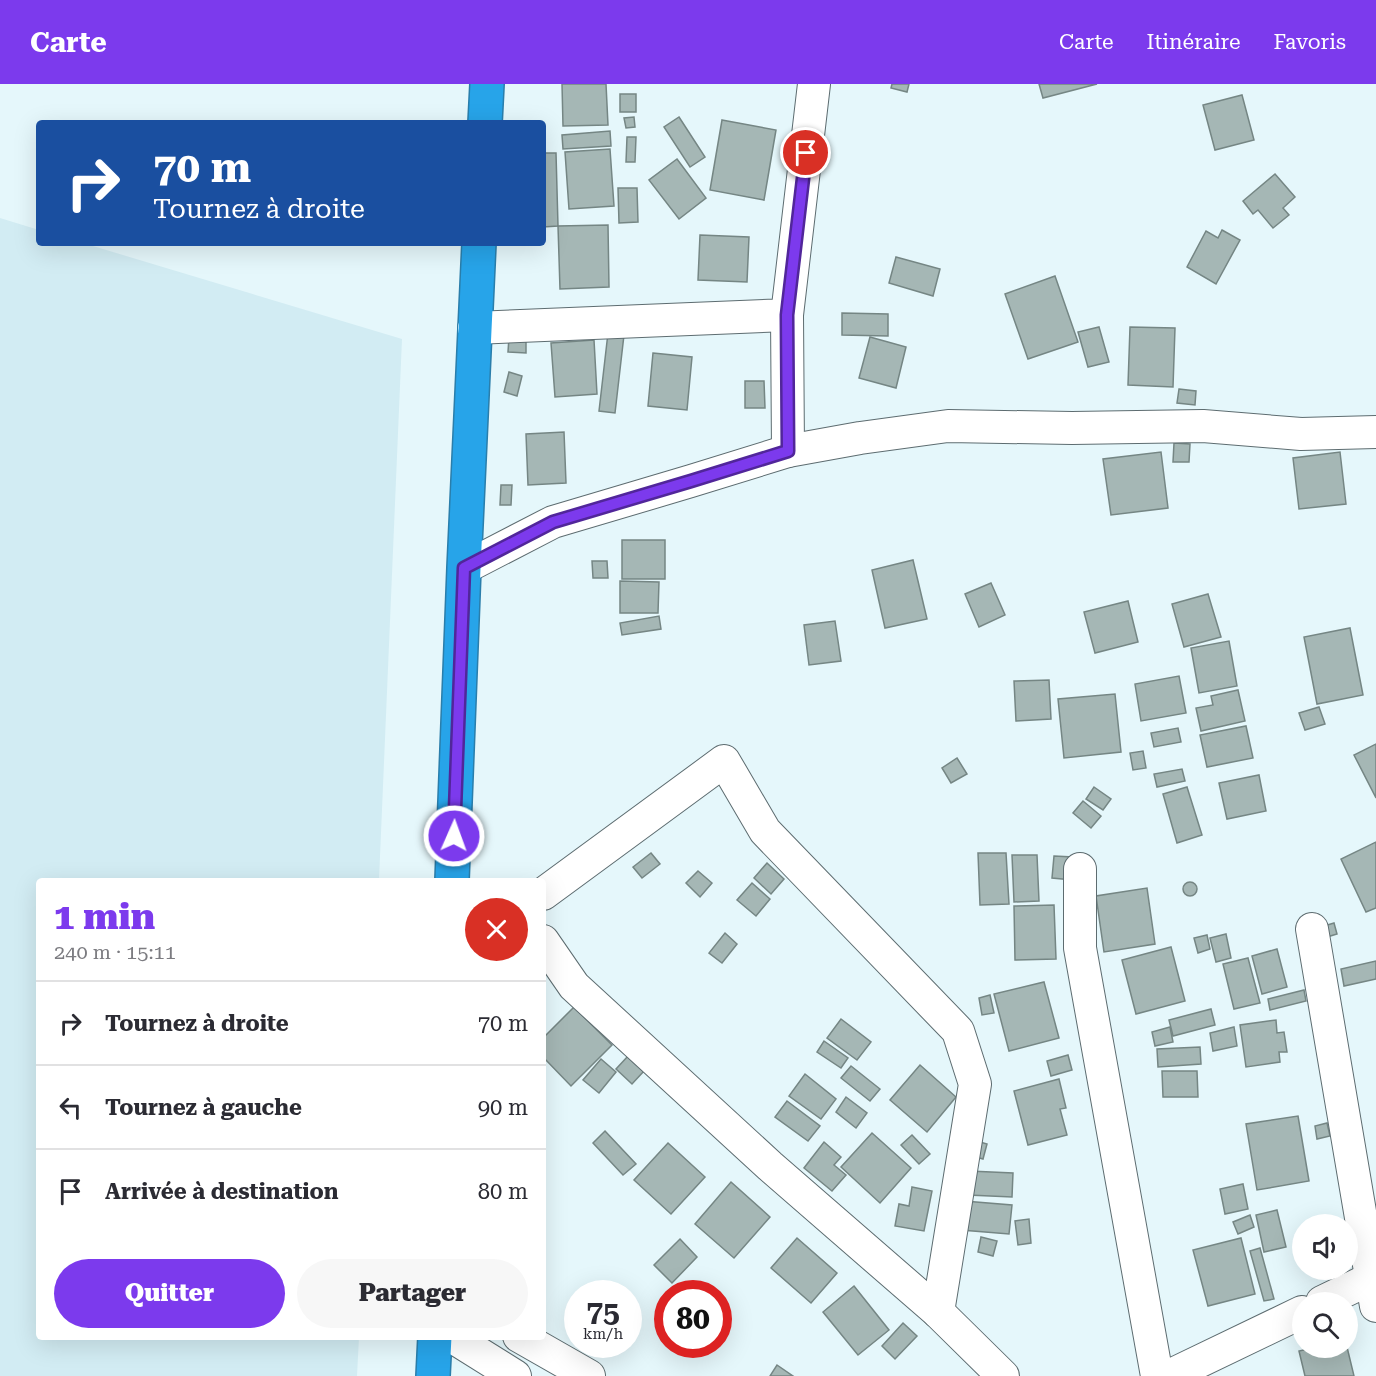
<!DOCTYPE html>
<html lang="fr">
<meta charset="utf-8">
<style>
:root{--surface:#fff;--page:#f7f7f7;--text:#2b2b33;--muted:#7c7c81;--line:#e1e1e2;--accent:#7c3aed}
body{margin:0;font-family:"Roboto Serif",serif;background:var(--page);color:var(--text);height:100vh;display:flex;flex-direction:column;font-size:22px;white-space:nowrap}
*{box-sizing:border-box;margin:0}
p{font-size:20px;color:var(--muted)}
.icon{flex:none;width:33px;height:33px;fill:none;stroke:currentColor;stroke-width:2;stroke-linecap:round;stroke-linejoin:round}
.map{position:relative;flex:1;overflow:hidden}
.sheet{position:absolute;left:36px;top:794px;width:510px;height:462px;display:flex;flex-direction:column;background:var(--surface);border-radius:6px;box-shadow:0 6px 24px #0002}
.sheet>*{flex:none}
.top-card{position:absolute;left:36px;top:36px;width:510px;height:126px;border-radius:6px;box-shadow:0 6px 24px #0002;background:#1a4fa0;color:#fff;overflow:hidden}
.controls{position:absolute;left:1292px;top:1130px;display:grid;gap:12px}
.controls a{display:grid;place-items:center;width:66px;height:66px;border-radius:50%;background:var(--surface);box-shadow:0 6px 24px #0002;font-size:30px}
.speed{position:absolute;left:564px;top:1196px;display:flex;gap:12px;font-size:30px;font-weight:700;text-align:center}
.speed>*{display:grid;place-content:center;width:78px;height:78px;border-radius:50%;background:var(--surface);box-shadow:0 6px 24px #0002;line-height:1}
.speed small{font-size:15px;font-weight:400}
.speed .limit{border:9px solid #d22;background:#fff;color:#111}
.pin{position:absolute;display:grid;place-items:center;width:51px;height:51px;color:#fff;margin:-26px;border:3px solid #fff;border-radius:50%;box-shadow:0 2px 6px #0007}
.me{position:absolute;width:66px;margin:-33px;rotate:2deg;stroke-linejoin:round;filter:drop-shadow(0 0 4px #0008)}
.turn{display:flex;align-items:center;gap:21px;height:126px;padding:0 18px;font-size:27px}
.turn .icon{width:78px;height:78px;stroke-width:2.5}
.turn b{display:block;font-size:42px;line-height:51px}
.round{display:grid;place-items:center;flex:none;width:63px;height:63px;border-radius:32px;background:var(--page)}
.overview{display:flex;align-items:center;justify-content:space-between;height:102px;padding:0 18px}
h1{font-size:36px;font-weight:800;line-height:45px;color:var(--accent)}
.button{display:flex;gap:12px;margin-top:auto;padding:12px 18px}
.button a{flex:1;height:69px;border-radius:36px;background:var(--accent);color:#fff;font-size:24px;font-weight:800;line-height:69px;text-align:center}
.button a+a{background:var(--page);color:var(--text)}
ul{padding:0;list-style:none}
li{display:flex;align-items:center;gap:18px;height:84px;padding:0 18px;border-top:2px solid var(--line)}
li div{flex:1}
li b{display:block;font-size:22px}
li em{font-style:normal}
header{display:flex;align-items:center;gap:36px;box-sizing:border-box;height:84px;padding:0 30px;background:var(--accent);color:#fff}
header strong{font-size:28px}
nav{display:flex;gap:33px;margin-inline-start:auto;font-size:21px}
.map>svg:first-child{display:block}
.built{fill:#d2ecf3}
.building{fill:#a5b7b5;stroke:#758684;stroke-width:1.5}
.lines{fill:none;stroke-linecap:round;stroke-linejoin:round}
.minor-casing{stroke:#5d6c70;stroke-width:34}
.highway-casing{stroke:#2a7eab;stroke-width:36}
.minor{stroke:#fff;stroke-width:32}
.highway{stroke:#27a4e9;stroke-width:33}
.route-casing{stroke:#51269a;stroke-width:15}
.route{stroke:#7c3aed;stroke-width:10}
</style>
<header>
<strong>Carte</strong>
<nav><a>Carte</a><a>Itinéraire</a><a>Favoris</a></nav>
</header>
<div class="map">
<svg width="1376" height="1292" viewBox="0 0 1376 1292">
<rect width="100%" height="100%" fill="#e5f7fb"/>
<polygon class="built" points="0,134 39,146 39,159 83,159 402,255 379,796 39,796 39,1252 359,1253 357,1292 0,1292"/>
<g class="building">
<polygon points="562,0 606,0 608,41 563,42"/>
<polygon points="892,0 909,0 907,8 891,4"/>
<polygon points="1039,0 1097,0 1043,14"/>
<rect x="620" y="10" width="16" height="18"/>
<polygon points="1242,11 1254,56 1215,66 1203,21"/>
<polygon points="634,33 635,43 626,44 624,34"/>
<polygon points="679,33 705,73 690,83 664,43"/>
<polygon points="722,36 776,46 764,116 710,106"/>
<polygon points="610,47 611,62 563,65 562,51"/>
<polygon points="627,53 636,53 635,78 626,78"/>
<polygon points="610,65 614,122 569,125 565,68"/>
<polygon points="543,69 556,69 558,142 543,143"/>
<polygon points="677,75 706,114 679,135 649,96"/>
<polygon points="1275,90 1295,113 1283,124 1289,131 1273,144 1258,126 1253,130 1243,117"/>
<polygon points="618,104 637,104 638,138 619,139"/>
<polygon points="608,141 609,203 560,205 558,142"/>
<polygon points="1222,146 1240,156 1216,200 1187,183 1206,147 1218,154"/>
<polygon points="700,151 749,153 747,198 698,196"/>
<polygon points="896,173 940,185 933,212 889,199"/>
<polygon points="1055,192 1078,258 1028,275 1005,210"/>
<polygon points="842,229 888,230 888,252 842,251"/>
<polygon points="1099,243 1109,278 1088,283 1078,248"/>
<polygon points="1130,243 1175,244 1173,303 1128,301"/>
<polygon points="608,249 624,251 615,329 599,327"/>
<polygon points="509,253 526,253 526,269 508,268"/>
<polygon points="870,253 906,263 896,304 859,294"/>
<polygon points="594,256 597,310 555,313 551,259"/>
<polygon points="653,269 692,273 687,326 648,322"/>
<polygon points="509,288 522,292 517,312 504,308"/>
<polygon points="745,297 764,297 765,324 745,324"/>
<polygon points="1179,305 1196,307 1195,321 1177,319"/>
<polygon points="564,348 566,399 528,401 526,350"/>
<polygon points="1174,359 1190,360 1189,378 1173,378"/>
<polygon points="1161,368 1168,424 1111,431 1103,375"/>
<polygon points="1340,368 1346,420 1299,425 1293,374"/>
<polygon points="501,401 512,401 511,421 500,421"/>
<rect x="622" y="456" width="43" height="39"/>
<polygon points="913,476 927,535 885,544 872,486"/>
<polygon points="592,477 607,477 608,494 593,494"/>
<polygon points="620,497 659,498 658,529 620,529"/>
<polygon points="991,499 1005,531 979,543 965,510"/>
<polygon points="1208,510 1221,553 1184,563 1172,520"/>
<polygon points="1128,517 1138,558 1095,569 1084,528"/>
<polygon points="659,532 661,545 622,551 620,539"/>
<polygon points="835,537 841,577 809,581 804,541"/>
<polygon points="1350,544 1363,611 1317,620 1304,553"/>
<polygon points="1229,557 1237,602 1199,609 1191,564"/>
<polygon points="1179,592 1186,629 1141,637 1135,600"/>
<polygon points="1049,596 1051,635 1016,637 1014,597"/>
<polygon points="1238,606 1245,637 1201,647 1196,624 1213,621 1211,612"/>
<polygon points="1115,610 1121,668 1064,674 1058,615"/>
<polygon points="1319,623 1325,640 1305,646 1299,629"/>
<polygon points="1246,642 1253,674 1207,683 1200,651"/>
<polygon points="1178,644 1181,658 1154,663 1151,649"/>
<polygon points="1376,660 1376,714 1354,671"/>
<polygon points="1143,667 1146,684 1133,686 1130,669"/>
<polygon points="957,674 967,690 951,699 942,684"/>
<polygon points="1182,685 1185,697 1157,703 1154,690"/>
<polygon points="1259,691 1266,727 1227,735 1219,699"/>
<polygon points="1094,703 1111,715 1103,726 1086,715"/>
<polygon points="1187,703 1202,751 1177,759 1163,710"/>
<polygon points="1083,717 1101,732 1091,744 1073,729"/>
<polygon points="1376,758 1376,824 1366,828 1341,775"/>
<polygon points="651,769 660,780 642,794 633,783"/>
<polygon points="978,769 1006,769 1009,820 980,821"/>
<polygon points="1012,771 1037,771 1039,817 1014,818"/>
<polygon points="1054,772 1073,773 1072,796 1052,794"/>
<polygon points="767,779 784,795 771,810 754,794"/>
<polygon points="698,787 712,799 700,813 686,799"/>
<circle cx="1190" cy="805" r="7"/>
<polygon points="752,799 770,815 756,832 737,816"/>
<polygon points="1147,804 1155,860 1104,868 1096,812"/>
<polygon points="1054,821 1056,875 1015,876 1014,822"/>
<polygon points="1334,839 1337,850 1327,853 1324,842"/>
<polygon points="725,849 737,860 722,879 709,869"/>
<polygon points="1226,850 1231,874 1216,878 1210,854"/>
<polygon points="1207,851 1210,865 1198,869 1194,854"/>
<polygon points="1171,863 1185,917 1136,930 1122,876"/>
<polygon points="1277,865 1287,903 1262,910 1252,872"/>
<polygon points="1248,874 1260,919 1234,925 1223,880"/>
<polygon points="1376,877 1376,895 1344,902 1341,885"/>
<polygon points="1044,898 1059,954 1009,967 994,910"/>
<polygon points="1304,906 1306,917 1270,926 1268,915"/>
<polygon points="990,911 994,929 982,931 979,914"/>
<polygon points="574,923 612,961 571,1002 543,973 543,954"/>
<polygon points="1211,925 1215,941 1173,952 1169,936"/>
<polygon points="841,935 871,958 857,976 827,954"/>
<polygon points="1276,936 1277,949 1284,948 1287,968 1279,968 1280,978 1246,983 1240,941"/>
<polygon points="1170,943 1173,958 1155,962 1152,948"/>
<polygon points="1234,943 1237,962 1213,967 1210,949"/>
<polygon points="824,957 848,974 841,984 817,968"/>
<polygon points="1200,963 1201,980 1158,983 1157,965"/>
<polygon points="1068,971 1072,986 1051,992 1047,977"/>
<polygon points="628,972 644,987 632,1000 616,985"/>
<polygon points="601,975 616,988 599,1009 583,996"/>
<polygon points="920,981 956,1013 927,1048 890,1016"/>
<polygon points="851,982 880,1005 870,1017 841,994"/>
<polygon points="1162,987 1197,987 1198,1013 1163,1013"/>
<polygon points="805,990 836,1015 821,1035 789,1012"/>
<polygon points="1059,995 1066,1024 1060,1025 1067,1051 1028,1061 1014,1007"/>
<polygon points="846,1013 867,1029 856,1044 836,1028"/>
<polygon points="787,1017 820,1042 808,1057 775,1033"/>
<polygon points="1298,1032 1309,1097 1257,1106 1246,1040"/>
<polygon points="1327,1039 1330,1052 1317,1055 1315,1042"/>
<polygon points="605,1047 636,1080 623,1091 593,1059"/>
<polygon points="872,1049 911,1084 880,1119 841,1083"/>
<polygon points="912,1051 930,1070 919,1080 901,1061"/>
<polygon points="973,1056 987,1060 983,1075 969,1071"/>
<polygon points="824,1058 841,1073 834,1081 846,1091 832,1107 804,1084"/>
<polygon points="668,1059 705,1093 671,1130 634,1096"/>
<polygon points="969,1087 1013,1089 1012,1113 968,1111"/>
<polygon points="731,1098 770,1133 734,1174 695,1140"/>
<polygon points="1243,1100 1248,1125 1225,1130 1220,1105"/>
<polygon points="912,1103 932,1107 924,1147 895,1142 899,1120 909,1122"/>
<polygon points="964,1117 1012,1121 1009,1150 961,1146"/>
<polygon points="1277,1126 1286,1163 1264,1168 1256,1131"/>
<polygon points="1250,1131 1254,1143 1238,1150 1233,1138"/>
<polygon points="1029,1135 1031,1159 1018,1161 1015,1137"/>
<polygon points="981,1153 997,1157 993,1172 978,1168"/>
<polygon points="797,1154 837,1189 811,1219 771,1184"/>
<polygon points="1241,1154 1255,1210 1208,1222 1193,1166"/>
<polygon points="680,1155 697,1173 672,1199 654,1181"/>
<polygon points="1260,1164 1274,1215 1264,1217 1250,1167"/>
<polygon points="854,1202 889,1246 858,1271 823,1228"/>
<polygon points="903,1239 917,1252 895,1275 882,1262"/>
<polygon points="1317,1263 1347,1263 1354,1292 1305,1292 1299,1267"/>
<polygon points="777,1281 793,1292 770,1292"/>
</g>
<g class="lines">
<g class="minor-casing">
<g id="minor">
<polyline points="787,231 788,367"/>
<polyline points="474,244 787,231 814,0"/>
<polyline points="464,484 553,438 691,397 788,367 860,354 948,342 1072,344 1203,342 1301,350 1376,348"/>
<polyline points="1080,785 1080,864 1157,1292"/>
<polyline points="543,810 724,677 765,747 958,947 975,1000 938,1228"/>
<polyline points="1312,845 1376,1222"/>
<polyline points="543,857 574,902 770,1082 938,1228 1003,1292"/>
<polyline points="1322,1218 1376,1192"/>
<polyline points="451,1252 515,1292"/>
<polyline points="519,1252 589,1292"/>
<polyline points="1169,1292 1302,1228"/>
</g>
</g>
<g class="highway-casing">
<g id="highway">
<polyline points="485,39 487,0"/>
<polyline points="452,796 464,484 479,159"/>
<polyline points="433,1292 435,1252"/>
</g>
</g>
<use href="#minor" class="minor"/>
<use href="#highway" class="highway"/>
</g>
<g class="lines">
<g class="route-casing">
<polyline id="route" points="454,752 464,484 553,438 691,397 788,367 787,231 806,69"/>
</g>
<use href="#route" class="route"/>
</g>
</svg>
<div class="controls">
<a><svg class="icon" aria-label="sound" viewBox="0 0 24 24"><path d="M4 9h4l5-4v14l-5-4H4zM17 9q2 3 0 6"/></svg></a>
<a><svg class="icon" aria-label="search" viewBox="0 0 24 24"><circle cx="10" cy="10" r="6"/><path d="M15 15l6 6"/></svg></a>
</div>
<div class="speed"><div>75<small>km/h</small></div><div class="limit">80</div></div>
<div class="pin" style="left:806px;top:69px;background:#d93025"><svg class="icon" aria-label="arrive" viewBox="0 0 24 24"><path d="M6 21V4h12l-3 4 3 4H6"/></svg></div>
<svg class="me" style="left:454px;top:752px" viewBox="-20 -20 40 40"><circle r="17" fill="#7c3aed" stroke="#fff" stroke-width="3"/><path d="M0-11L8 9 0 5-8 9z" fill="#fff"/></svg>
<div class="top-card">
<div class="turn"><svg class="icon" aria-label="right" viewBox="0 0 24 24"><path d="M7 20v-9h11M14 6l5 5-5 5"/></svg><div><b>70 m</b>Tournez à droite</div></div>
</div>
<section class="sheet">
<div class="overview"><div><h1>1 min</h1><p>240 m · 15:11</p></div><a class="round" style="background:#d93025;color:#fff"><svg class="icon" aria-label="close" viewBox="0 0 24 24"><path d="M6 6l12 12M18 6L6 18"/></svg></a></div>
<ul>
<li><svg class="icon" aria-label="right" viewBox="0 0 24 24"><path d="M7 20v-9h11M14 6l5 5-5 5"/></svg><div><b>Tournez à droite</b></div><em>70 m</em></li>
<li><svg class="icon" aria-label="left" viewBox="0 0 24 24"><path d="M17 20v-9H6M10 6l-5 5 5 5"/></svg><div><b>Tournez à gauche</b></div><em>90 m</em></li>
<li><svg class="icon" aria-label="arrive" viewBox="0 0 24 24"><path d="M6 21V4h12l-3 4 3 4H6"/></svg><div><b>Arrivée à destination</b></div><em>80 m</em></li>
</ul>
<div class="button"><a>Quitter</a><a>Partager</a></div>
</section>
</div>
